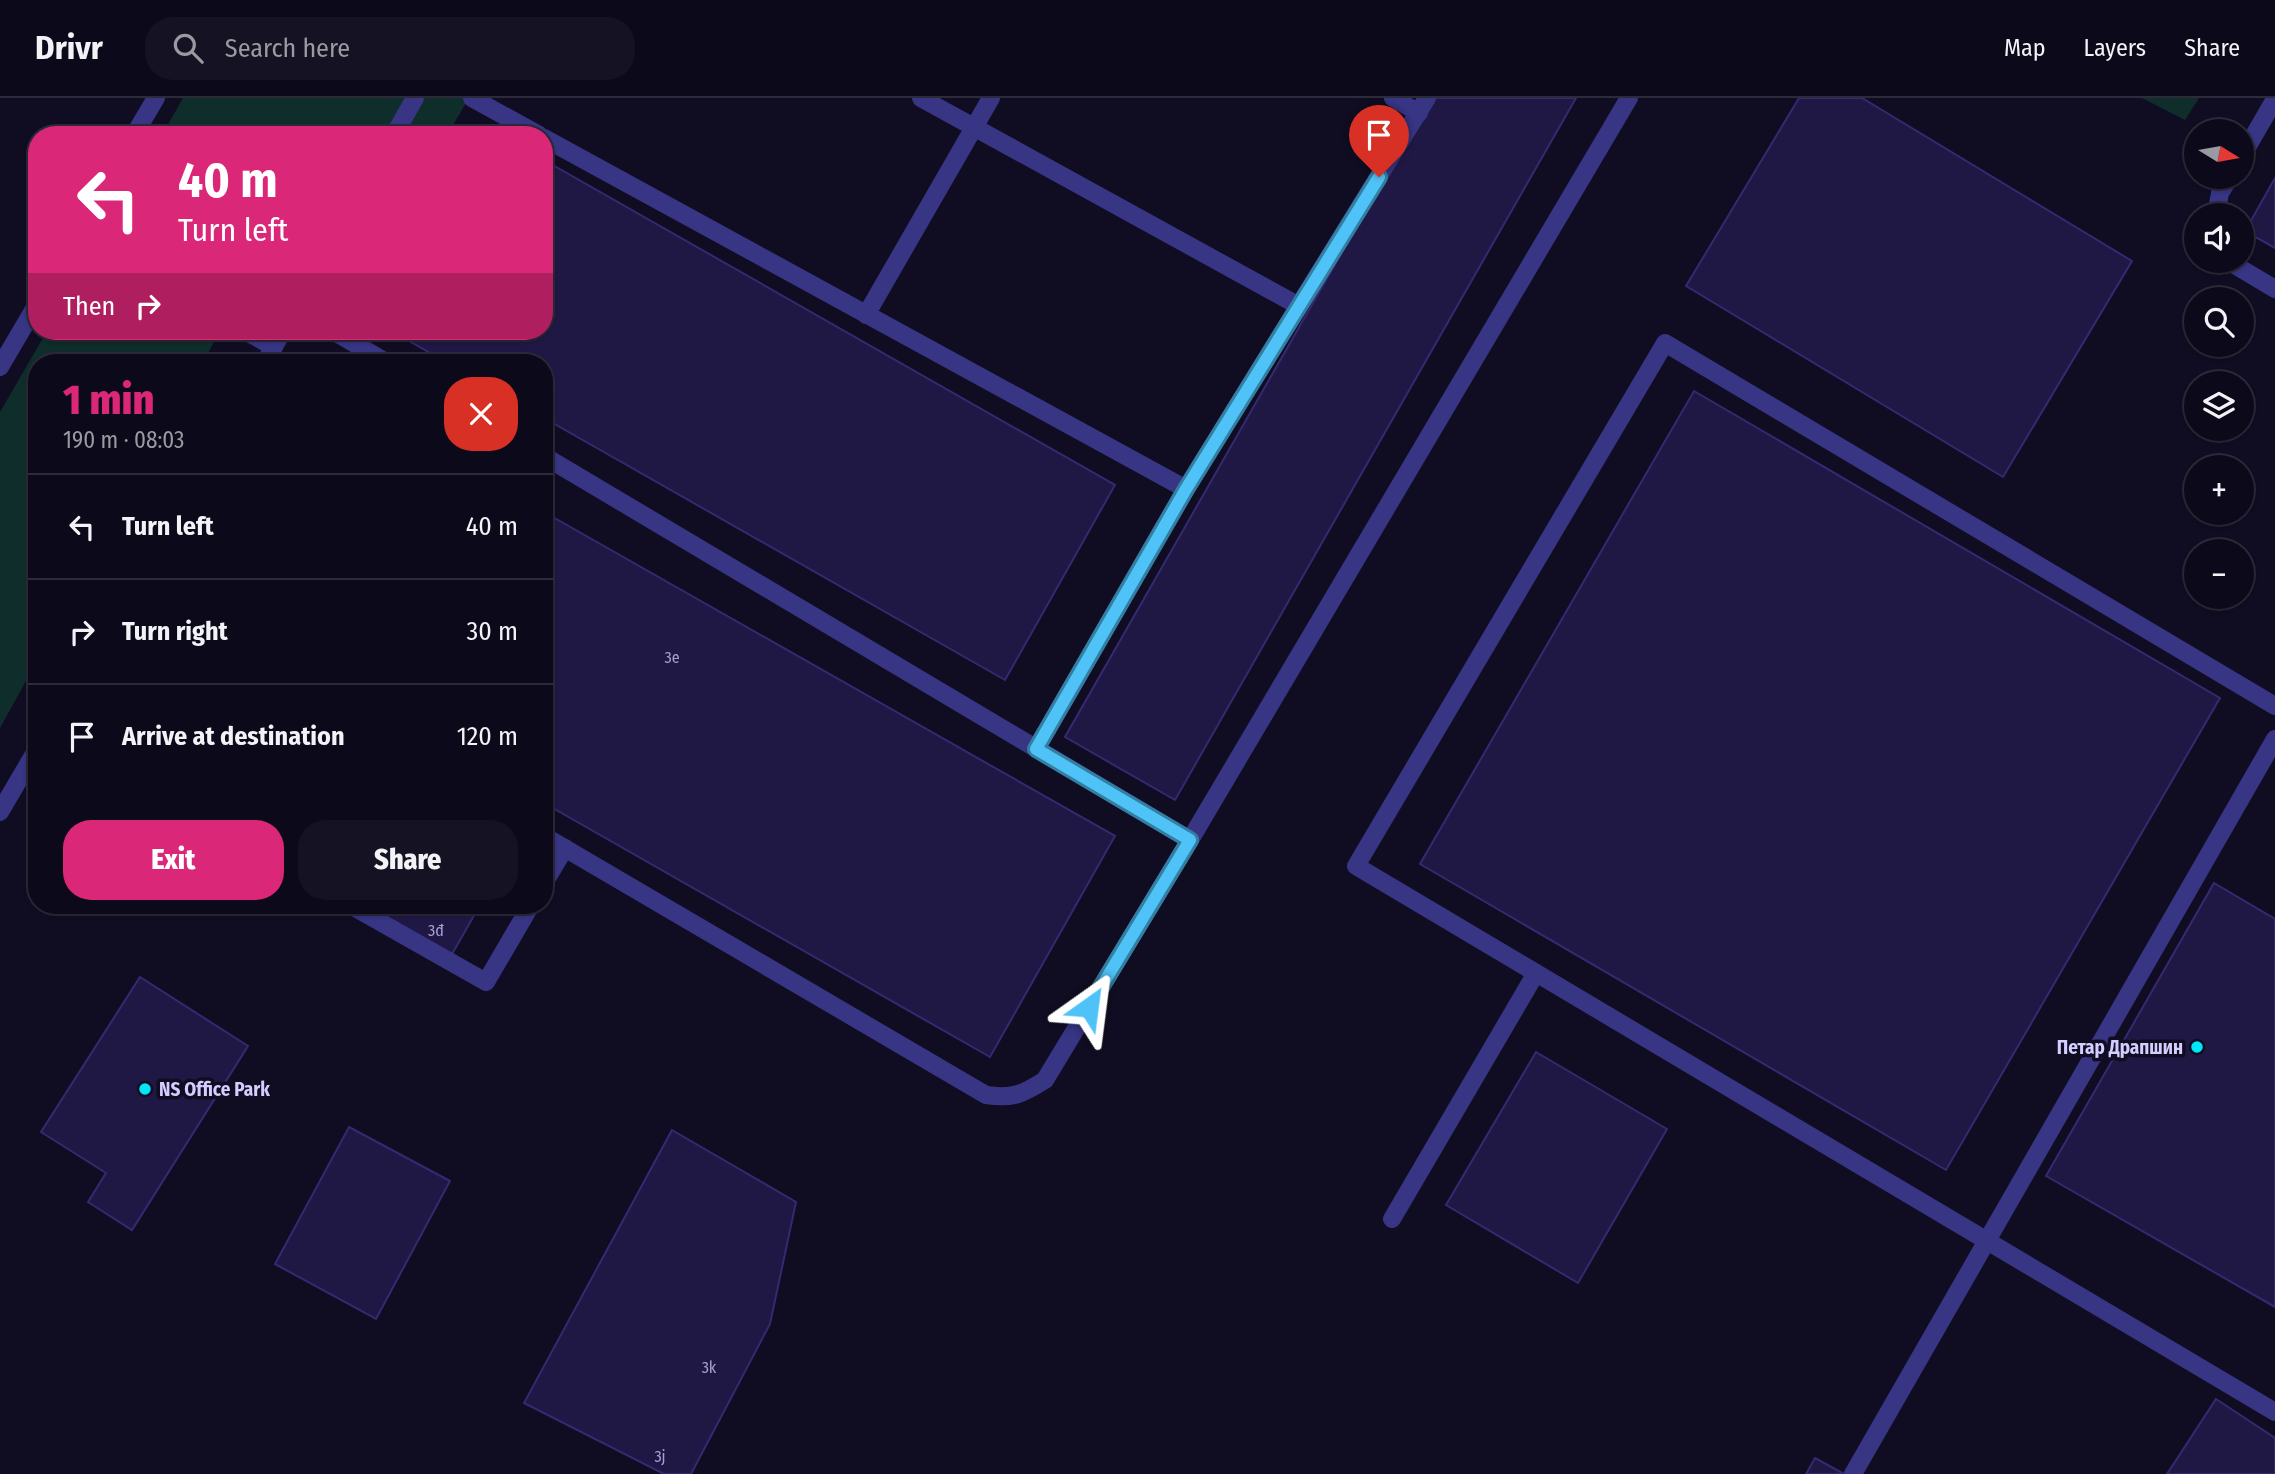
<!DOCTYPE html>
<meta charset="utf-8">
<style>
:root{--surface:#0c0a1a;--page:#151323;--text:#f1f3f6;--muted:#9a9aa2;--line:#2c2b39;--accent:#db2777}
body{margin:0;font-family:"Fira Sans Condensed",sans-serif;background:var(--page);color:var(--text);height:100vh;display:flex;flex-direction:column;font-size:26px;white-space:nowrap}
*{box-sizing:border-box;margin:0}
p{font-size:23px;color:var(--muted)}
.icon{flex:none;width:38px;height:38px;fill:none;stroke:currentColor;stroke-width:2;stroke-linecap:round;stroke-linejoin:round}
.map{position:relative;flex:1;overflow:hidden}
.side{position:absolute;left:28px;top:256px;width:525px;height:560px;display:flex;flex-direction:column;background:var(--surface);border-radius:28px;box-shadow:0 2px 5px #0004,0 0 0 2px var(--line)}
.side>*{flex:none}
.guide{position:absolute;left:28px;top:28px;width:525px;height:214px;border-radius:28px;box-shadow:0 2px 5px #0004,0 0 0 2px var(--line);background:#db2777;color:#fff;overflow:hidden}
.needle{width:46px;rotate:101deg}
.buttons{position:absolute;left:2184px;top:21px;display:grid;gap:14px}
.buttons a{display:grid;place-items:center;width:70px;height:70px;border-radius:50%;background:var(--surface);box-shadow:0 2px 5px #0004,0 0 0 2px var(--line);font-size:35px}
.pin{position:absolute;display:grid;place-items:center;width:60px;height:60px;color:#fff;margin:-72px -30px;border-radius:50% 50% 50% 0;rotate:-45deg;box-shadow:0 0 7px #0007}
.pin .icon{rotate:45deg}
.me{position:absolute;width:77px;margin:-38px;rotate:31deg;stroke-linejoin:round;filter:drop-shadow(0 0 5px #0008)}
.turn{display:flex;align-items:center;gap:24px;height:147px;padding:0 35px;font-size:32px}
.turn .icon{width:91px;height:91px;stroke-width:2.5}
.turn b{display:block;font-size:49px;line-height:60px}
.then{display:flex;align-items:center;height:66px;padding:0 35px;background:#0003;gap:14px;font-size:26px}
.round{display:grid;place-items:center;flex:none;width:74px;height:74px;border-radius:28px;background:var(--page)}
.overview{display:flex;align-items:center;justify-content:space-between;height:119px;padding:0 35px}
h1{font-size:42px;font-weight:800;line-height:52px;color:var(--accent)}
.cta{display:flex;gap:14px;margin-top:auto;padding:14px 35px}
.cta a{flex:1;height:80px;border-radius:28px;background:var(--accent);color:#fff;font-size:28px;font-weight:800;line-height:80px;text-align:center}
.cta a+a{background:var(--page);color:var(--text)}
ul{padding:0;list-style:none}
li{display:flex;align-items:center;gap:21px;height:105px;padding:0 35px;border-top:2px solid var(--line)}
li div{flex:1}
li b{display:block;font-size:26px}
li em{font-style:normal}
header{display:flex;align-items:center;gap:42px;box-sizing:border-box;height:98px;padding:0 35px;background:var(--surface);border-bottom:2px solid var(--line)}
header strong{font-size:33px}
nav{display:flex;gap:38px;margin-inline-start:auto;font-size:24px}
.search{width:490px;height:63px;background:var(--page);display:flex;align-items:center;gap:18px;box-sizing:border-box;padding:0 24px;border-radius:28px;color:var(--muted);font-size:26px}
.map>svg:first-child{display:block}
.green{fill:#0f2d2b}
.building{fill:#201844;stroke:#352971;stroke-width:2}
.lines{fill:none;stroke-linecap:round;stroke-linejoin:round}
.lane{stroke:#373584;stroke-width:18}
.route-casing{stroke:#337fa1;stroke-width:18}
.route{stroke:#4fc3f7;stroke-width:12}
.poi-dot{fill:#00e6f9;stroke:#100d23;stroke-width:2.5}
.labels{text-anchor:middle;stroke-width:7;stroke-linejoin:round;paint-order:stroke}
.number-label{font-size:16px;fill:#a6a0d0}
.poi-label{font-size:19px;font-weight:bold;fill:#d3ceff;stroke:#100d23;text-anchor:end}
</style>
<header>
<strong>Drivr</strong>
<div class="search"><svg class="icon" aria-label="search" viewBox="0 0 24 24"><circle cx="10" cy="10" r="6"/><path d="M15 15l6 6"/></svg>Search here</div>
<nav><a>Map</a><a>Layers</a><a>Share</a></nav>
</header>
<div class="map">
<svg width="2275" height="1376" viewBox="0 0 2275 1376">
<rect width="100%" height="100%" fill="#100d23"/>
<g class="green">
<polygon points="183,0 469,0 447,37 162,37"/>
<polygon points="2142,0 2199,0 2185,22"/>
<polygon points="47,233 220,233 203,264 37,264 37,563 0,630 0,314"/>
</g>
<g class="building">
<polygon points="1430,0 1576,0 1175,702 1065,639"/>
<polygon points="1799,0 1862,0 2132,163 2003,379 1686,188"/>
<polygon points="544,62 1115,387 1005,582 544,320 544,264 446,264 402,239 406,233 544,233"/>
<polygon points="2275,80 2275,150 2245,133"/>
<polygon points="1694,293 2220,600 1946,1072 1420,766"/>
<polygon points="544,414 1115,738 990,959 544,705"/>
<polygon points="2214,785 2275,821 2275,1209 2046,1078"/>
<polygon points="362,807 480,807 451,858"/>
<polygon points="140,879 248,948 132,1132 88,1104 106,1075 41,1034"/>
<polygon points="1536,954 1667,1031 1578,1185 1446,1107"/>
<polygon points="349,1029 450,1083 376,1221 275,1166"/>
<polygon points="672,1032 796,1104 770,1226 691,1376 664,1376 524,1305"/>
<polygon points="2216,1301 2275,1340 2275,1376 2167,1376"/>
<polygon points="1815,1360 1844,1376 1806,1376"/>
</g>
<g class="lines">
<g class="lane">
<polyline points="472,0 539,37"/>
<polyline points="921,0 1299,208"/>
<polyline points="1393,0 1419,15"/>
<polyline points="134,37 156,0"/>
<polyline points="394,37 415,0"/>
<polyline points="544,40 1186,391"/>
<polyline points="2242,58 2275,1"/>
<polyline points="2216,117 2220,95 2230,79"/>
<polyline points="2228,163 2275,191"/>
<polyline points="866,217 991,0"/>
<polyline points="245,233 274,249"/>
<polyline points="333,233 386,264"/>
<polyline points="265,264 283,233"/>
<polyline points="0,269 37,206"/>
<polyline points="544,358 1190,742"/>
<polyline points="2275,608 1665,245 1356,768 2275,1314"/>
<polyline points="1036,651 1186,391 1427,0"/>
<polyline points="0,714 37,651"/>
<path d="M544,738L986,997C1013,1001 1023,996 1045,982L1190,742L1629,0"/>
<polyline points="544,785 565,750"/>
<polyline points="350,807 486,884 531,807"/>
<polyline points="1392,1121 1536,875"/>
<polyline points="1853,1376 2275,641"/>
</g>
</g>
<g class="lines">
<g class="route-casing">
<polyline id="route" points="1089,909 1190,742 1036,651 1186,391 1379,79"/>
</g>
<use href="#route" class="route"/>
</g>
<g class="poi-dot">
<circle cx="2197" cy="949" r="7"/>
<circle cx="145" cy="991" r="7"/>
</g>
<g class="labels">
<g class="number-label">
<text x="672" y="565">3e</text>
<text x="436" y="838">3đ</text>
<text x="709" y="1275">3k</text>
<text x="660" y="1364">3j</text>
</g>
<g class="poi-label">
<text x="2183" y="956">Петар Драпшин</text>
<text x="159" y="998" text-anchor="start">NS Office Park</text>
</g>
</g>
</svg>
<div class="buttons">
<a><svg class="needle" viewBox="-14 -14 28 28"><path d="M0-13l5 13h-10z" fill="#e53935"/><path d="M0 13l5-13h-10z" fill="#9a9aa2"/></svg></a>
<a><svg class="icon" aria-label="sound" viewBox="0 0 24 24"><path d="M4 9h4l5-4v14l-5-4H4zM17 9q2 3 0 6"/></svg></a>
<a><svg class="icon" aria-label="search" viewBox="0 0 24 24"><circle cx="10" cy="10" r="6"/><path d="M15 15l6 6"/></svg></a>
<a><svg class="icon" aria-label="layers" viewBox="0 0 24 24"><path d="M12 4l9 5-9 5-9-5zM3 14l9 5 9-5"/></svg></a>
<a>+</a>
<a>−</a>
</div>
<div class="pin" style="left:1379px;top:79px;background:#d93025"><svg class="icon" aria-label="arrive" viewBox="0 0 24 24"><path d="M6 21V4h12l-3 4 3 4H6"/></svg></div>
<svg class="me" style="left:1089px;top:909px" viewBox="-20 -20 40 40"><path d="M0-17L14 15 0 8-14 15z" fill="#4fc3f7" stroke="#fff" stroke-width="4"/></svg>
<div class="guide">
<div class="turn"><svg class="icon" aria-label="left" viewBox="0 0 24 24"><path d="M17 20v-9H6M10 6l-5 5 5 5"/></svg><div><b>40 m</b>Turn left</div></div>
<div class="then">Then<svg class="icon" aria-label="right" viewBox="0 0 24 24"><path d="M7 20v-9h11M14 6l5 5-5 5"/></svg></div>
</div>
<section class="side">
<div class="overview"><div><h1>1 min</h1><p>190 m · 08:03</p></div><a class="round" style="background:#d93025;color:#fff"><svg class="icon" aria-label="close" viewBox="0 0 24 24"><path d="M6 6l12 12M18 6L6 18"/></svg></a></div>
<ul>
<li><svg class="icon" aria-label="left" viewBox="0 0 24 24"><path d="M17 20v-9H6M10 6l-5 5 5 5"/></svg><div><b>Turn left</b></div><em>40 m</em></li>
<li><svg class="icon" aria-label="right" viewBox="0 0 24 24"><path d="M7 20v-9h11M14 6l5 5-5 5"/></svg><div><b>Turn right</b></div><em>30 m</em></li>
<li><svg class="icon" aria-label="arrive" viewBox="0 0 24 24"><path d="M6 21V4h12l-3 4 3 4H6"/></svg><div><b>Arrive at destination</b></div><em>120 m</em></li>
</ul>
<div class="cta"><a>Exit</a><a>Share</a></div>
</section>
</div>
